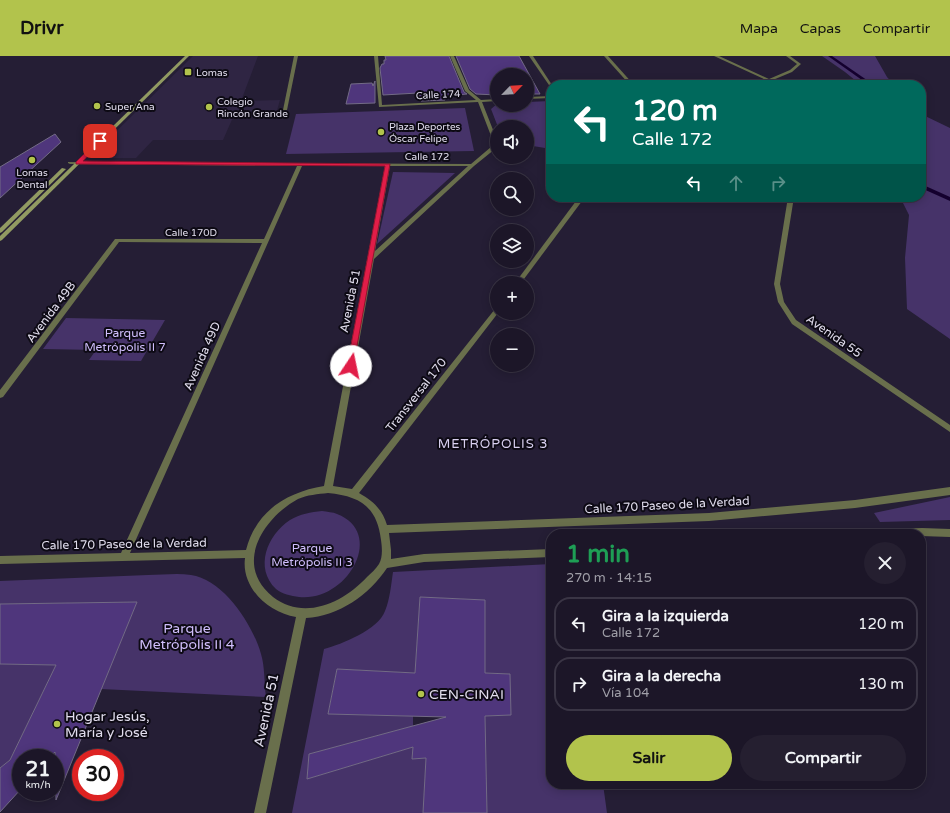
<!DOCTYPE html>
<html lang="es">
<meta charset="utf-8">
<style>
:root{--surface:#1c1628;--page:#251f30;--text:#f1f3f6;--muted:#a09fa8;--line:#3a3545;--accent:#b2c34c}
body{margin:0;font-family:"Varela Round",sans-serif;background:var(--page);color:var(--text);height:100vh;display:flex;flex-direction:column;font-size:15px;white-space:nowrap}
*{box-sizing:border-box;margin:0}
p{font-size:13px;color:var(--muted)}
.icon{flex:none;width:22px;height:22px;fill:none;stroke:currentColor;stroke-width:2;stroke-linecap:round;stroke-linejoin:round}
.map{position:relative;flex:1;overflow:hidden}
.details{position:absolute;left:546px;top:473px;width:380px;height:260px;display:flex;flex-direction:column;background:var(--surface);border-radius:16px;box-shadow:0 2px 10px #0003,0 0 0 1px var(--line)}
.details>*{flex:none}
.hud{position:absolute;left:546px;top:24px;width:380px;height:122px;border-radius:16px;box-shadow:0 2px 10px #0003,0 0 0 1px var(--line);background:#00695c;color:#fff;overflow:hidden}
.needle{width:26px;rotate:65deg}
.fabs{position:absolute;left:490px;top:12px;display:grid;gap:8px}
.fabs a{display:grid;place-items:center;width:44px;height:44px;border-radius:50%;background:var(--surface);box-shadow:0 2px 10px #0003,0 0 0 1px var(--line);font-size:20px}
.speed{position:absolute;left:12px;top:693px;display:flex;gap:8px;font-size:20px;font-weight:700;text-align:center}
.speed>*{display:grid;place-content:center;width:52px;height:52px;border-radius:50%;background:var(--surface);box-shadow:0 2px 10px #0003,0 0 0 1px var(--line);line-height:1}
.speed small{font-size:10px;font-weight:400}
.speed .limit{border:6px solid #d22;background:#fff;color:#111}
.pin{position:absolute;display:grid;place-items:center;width:34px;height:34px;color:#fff;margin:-17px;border-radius:8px;box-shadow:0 2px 6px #0006}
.me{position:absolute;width:44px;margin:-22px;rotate:11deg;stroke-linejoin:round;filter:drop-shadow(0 0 3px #0008)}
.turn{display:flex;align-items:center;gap:14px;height:84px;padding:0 20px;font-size:18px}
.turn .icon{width:52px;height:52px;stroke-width:2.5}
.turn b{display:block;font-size:28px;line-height:34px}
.lanes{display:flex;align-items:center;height:38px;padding:0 20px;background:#0003;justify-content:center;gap:20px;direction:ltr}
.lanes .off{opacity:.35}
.round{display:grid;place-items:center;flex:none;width:42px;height:42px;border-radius:21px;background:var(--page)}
.headline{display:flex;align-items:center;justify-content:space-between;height:68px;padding:0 20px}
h1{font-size:24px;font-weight:700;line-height:30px;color:#1e9e55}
.cta{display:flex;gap:8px;margin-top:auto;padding:8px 20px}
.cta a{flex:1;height:46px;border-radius:24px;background:var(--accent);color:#111;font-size:16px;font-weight:700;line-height:46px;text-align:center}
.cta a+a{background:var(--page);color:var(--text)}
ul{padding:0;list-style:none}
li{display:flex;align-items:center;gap:12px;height:54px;margin:0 8px 6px;padding:0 12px;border:2px solid var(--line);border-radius:16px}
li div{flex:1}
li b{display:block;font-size:15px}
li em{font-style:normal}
header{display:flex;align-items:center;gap:24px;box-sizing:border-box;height:56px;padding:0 20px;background:var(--accent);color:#111}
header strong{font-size:19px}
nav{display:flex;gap:22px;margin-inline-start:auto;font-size:14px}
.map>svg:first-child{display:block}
.built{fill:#2f2543}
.green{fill:#463369}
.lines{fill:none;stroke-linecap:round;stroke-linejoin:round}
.stream{fill:#14002e;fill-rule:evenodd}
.building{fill:#4f367c;stroke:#736b86}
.street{fill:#696f4c;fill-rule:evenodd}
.secondary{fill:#919a62;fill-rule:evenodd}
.route{fill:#e11d48;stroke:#92132f}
.poi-dot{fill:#b2c34c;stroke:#0d0a14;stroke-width:1.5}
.labels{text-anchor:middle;stroke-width:4;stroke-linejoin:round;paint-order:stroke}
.far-poi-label{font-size:10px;fill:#e1dded;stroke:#0d0a14;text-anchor:start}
.far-street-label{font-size:10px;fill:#e1dded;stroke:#0d0a14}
.street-label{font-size:12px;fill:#e1dded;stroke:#0d0a14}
.park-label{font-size:12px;fill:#d0befc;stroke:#0d0a14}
.neighbourhood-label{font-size:13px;letter-spacing:1px;fill:#d9d0f0;stroke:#0d0a14}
.near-park-label{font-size:14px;fill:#d0befc;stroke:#0d0a14}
.near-poi-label{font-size:14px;fill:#e1dded;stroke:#0d0a14;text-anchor:start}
.near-street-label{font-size:14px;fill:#e1dded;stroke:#0d0a14}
</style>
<header>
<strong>Drivr</strong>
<nav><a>Mapa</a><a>Capas</a><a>Compartir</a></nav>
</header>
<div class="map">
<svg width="950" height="757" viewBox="0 0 950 757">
<rect width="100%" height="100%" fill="#251e35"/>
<polygon class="built" points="193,0 258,0 241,45 280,44 276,58 234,59 223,84 153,84 136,102 89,102"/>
<g class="green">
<polygon points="822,0 875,0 887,21 894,29 861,29 845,16"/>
<polygon points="551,45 551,93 527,89 527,71 498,71 491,53 497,48 527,49 527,46"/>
<polygon points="465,52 474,95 286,98 296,58"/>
<polygon points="921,58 950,72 950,283 907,253 905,202 909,159 900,141 921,141"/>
<polygon points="393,116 455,117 377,188"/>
<polygon points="66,262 165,264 141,305 89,304 96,294 43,293"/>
<polygon points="950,441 950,464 880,466 874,457"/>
<path d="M322,455C327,456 333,456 337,458C386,477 348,546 299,541C291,540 282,538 276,533C254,512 267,479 290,464C300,458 311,456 322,455Z"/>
<path d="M551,508V728H603L607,757H487L485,660L511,659L510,618L485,617V544L420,541L415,617L337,613L328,658L413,660V670L309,698L307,723L413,691V703L426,702L423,757H292L324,593C342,588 378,574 385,555C390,543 391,529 393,516Z"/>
<path d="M148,519C162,519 177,517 191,519C223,523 253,569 261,598C265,611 264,627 266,641L101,633L137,546L0,548V525Z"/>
<polygon points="0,608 56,609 10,704 0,712"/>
</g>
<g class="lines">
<g class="stream">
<polygon points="828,0 832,0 874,29 869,29"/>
<polygon points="921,128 950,141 950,145 921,132"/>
</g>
</g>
<g class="building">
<polygon points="385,0 449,0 464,36 467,38 444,40 445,44 421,45 418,37 383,39 380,12 382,8 384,8 384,4 386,4"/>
<polygon points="456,0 519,0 540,38 527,38 527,19 497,19 497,39 476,38 470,33"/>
<polygon points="375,25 375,47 346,48 351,28 372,27 373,30"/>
<polygon points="55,78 61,86 0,142 0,111"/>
<polygon points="420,541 485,544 485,617 510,618 511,659 485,660 487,757 423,757 426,702 412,703 413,691 307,723 309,698 446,661 328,658 337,613 415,617"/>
<polygon points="137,546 56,744 55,696 49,702 21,702 21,733 0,756 0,712 10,704 56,609 0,608 0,548"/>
</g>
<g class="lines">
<g class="street">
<polygon points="294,0 298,0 287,54 285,55 283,54"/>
<path d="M374,0H378L382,49L476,44L465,35L450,0H454L469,34L481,44L497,43V45L482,46L497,84L495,93L474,110L374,203L333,430L352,433L495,253L497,252V257H498L359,437C373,445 382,453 387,469L709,457L855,444L950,431V439L855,452L709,465L389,477L391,494V503L424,498L551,493V501L424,506L387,512C369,539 339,560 306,562L266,757H254L296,561C269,557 241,532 245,502L0,508V500L121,497L262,187L119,186L3,341L0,342V334L115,183H264L297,110L70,108L68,107V106L471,108L491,91L493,85L478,46L379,51ZM302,110H385L324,430C287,436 256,455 246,494L130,497ZM390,110H468L375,195ZM328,437C359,440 377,450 381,484C382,491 383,501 379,508C376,513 371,517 367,521C343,547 304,565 273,541C233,509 263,462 298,443C307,439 318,438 328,437Z"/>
<polygon points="529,0 533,0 552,29 551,32"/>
<polygon points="604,0 608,0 634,29 630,29"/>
<polygon points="714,0 719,0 769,23 790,14 797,8 786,0 790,0 801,8 792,16 761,29 756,29 766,24"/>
<polygon points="551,40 551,42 527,43 527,41"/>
<polygon points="579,141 585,141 521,227 515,227"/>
<polygon points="788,141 794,141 780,228 784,246 796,264 950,369 950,376 792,268 778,246 774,228"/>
<polygon points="922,472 950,473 950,481 921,480 921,478 861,478 863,475 866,474"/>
</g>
<g class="secondary">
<polygon points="185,0 189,0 2,184 0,185 0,180"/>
<polygon points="62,112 66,113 2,176 0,177 0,172"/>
</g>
</g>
<polygon class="route" points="98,84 102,85 83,105 390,108 353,312 351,313 347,310 385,110 76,108 76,106"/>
<g class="poi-dot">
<rect x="184" y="12" width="8" height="8" rx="2"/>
<circle cx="97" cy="50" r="4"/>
<circle cx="209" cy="51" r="4"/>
<circle cx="381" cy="76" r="4"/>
<circle cx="32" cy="104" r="4"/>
<circle cx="421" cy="638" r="4"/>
<circle cx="57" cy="668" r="4"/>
</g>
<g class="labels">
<g class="far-poi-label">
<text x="196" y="20">Lomas</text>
<text x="217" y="49">Colegio<tspan x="217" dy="12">Rincón Grande</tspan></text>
<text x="105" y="54">Super Ana</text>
<text x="389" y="74">Plaza Deportes<tspan x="389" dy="12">Óscar Felipe</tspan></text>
<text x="32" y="120" text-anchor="middle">Lomas<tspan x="32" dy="12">Dental</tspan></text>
</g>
<g class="far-street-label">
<text transform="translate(438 38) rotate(-3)" y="4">Calle 174</text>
<text x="427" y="104">Calle 172</text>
<text x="191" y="180">Calle 170D</text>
</g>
<g class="street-label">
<text transform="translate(350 245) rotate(-79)" y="4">Avenida 51</text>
<text transform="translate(51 256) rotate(-53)" y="4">Avenida 49B</text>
<text transform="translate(834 280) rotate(35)" y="4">Avenida 55</text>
<text transform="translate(202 300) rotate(-66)" y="4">Avenida 49D</text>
<text transform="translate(416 339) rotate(-52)" y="4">Transversal 170</text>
<text transform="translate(667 449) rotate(-3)" y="4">Calle 170 Paseo de la Verdad</text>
<text transform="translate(124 488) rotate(-1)" y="4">Calle 170 Paseo de la Verdad</text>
</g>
<g class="park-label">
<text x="125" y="281">Parque<tspan x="125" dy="14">Metrópolis II 7</tspan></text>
<text x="312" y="496">Parque<tspan x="312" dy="14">Metrópolis II 3</tspan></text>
</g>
<g class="neighbourhood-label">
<text x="493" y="392">METRÓPOLIS 3</text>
</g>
<g class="near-park-label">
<text x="187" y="577">Parque<tspan x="187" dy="16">Metrópolis II 4</tspan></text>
</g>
<g class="near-poi-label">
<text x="429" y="643">CEN-CINAI</text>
<text x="65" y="665">Hogar Jesús,<tspan x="65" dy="16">María y José</tspan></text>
</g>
<g class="near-street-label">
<text transform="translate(266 654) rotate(-78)" y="5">Avenida 51</text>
</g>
</g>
</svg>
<div class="fabs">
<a><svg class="needle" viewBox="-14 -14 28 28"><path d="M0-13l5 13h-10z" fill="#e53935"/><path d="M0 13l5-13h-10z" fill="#a09fa8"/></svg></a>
<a><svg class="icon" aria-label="sound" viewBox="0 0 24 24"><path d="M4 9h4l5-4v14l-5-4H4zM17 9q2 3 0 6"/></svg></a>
<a><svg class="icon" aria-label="search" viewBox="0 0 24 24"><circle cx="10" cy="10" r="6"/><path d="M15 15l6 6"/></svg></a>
<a><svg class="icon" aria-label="layers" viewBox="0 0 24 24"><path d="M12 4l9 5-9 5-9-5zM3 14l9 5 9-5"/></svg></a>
<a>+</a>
<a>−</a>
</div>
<div class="speed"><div>21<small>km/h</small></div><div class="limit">30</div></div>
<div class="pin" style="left:100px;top:85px;background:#d93025"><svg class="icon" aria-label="arrive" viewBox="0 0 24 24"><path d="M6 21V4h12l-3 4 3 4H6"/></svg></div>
<svg class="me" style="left:351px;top:310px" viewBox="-20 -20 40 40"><circle r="19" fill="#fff"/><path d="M0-13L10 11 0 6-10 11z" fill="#e11d48"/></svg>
<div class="hud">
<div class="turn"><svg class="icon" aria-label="left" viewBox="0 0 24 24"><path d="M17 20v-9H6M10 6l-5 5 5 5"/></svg><div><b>120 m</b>Calle 172</div></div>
<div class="lanes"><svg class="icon" aria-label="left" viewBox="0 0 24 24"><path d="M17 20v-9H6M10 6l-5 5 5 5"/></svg><svg class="icon off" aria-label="ahead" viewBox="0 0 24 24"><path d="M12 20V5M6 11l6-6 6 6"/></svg><svg class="icon off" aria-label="right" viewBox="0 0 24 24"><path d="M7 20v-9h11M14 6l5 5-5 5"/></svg></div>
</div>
<section class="details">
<div class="headline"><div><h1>1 min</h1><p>270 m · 14:15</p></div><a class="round"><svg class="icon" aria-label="close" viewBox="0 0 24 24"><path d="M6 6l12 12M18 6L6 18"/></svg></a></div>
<ul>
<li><svg class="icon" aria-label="left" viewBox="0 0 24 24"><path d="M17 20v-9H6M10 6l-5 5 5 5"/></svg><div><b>Gira a la izquierda</b><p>Calle 172</p></div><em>120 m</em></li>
<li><svg class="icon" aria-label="right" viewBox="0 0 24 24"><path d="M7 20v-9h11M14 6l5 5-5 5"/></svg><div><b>Gira a la derecha</b><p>Vía 104</p></div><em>130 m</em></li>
</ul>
<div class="cta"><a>Salir</a><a>Compartir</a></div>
</section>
</div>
